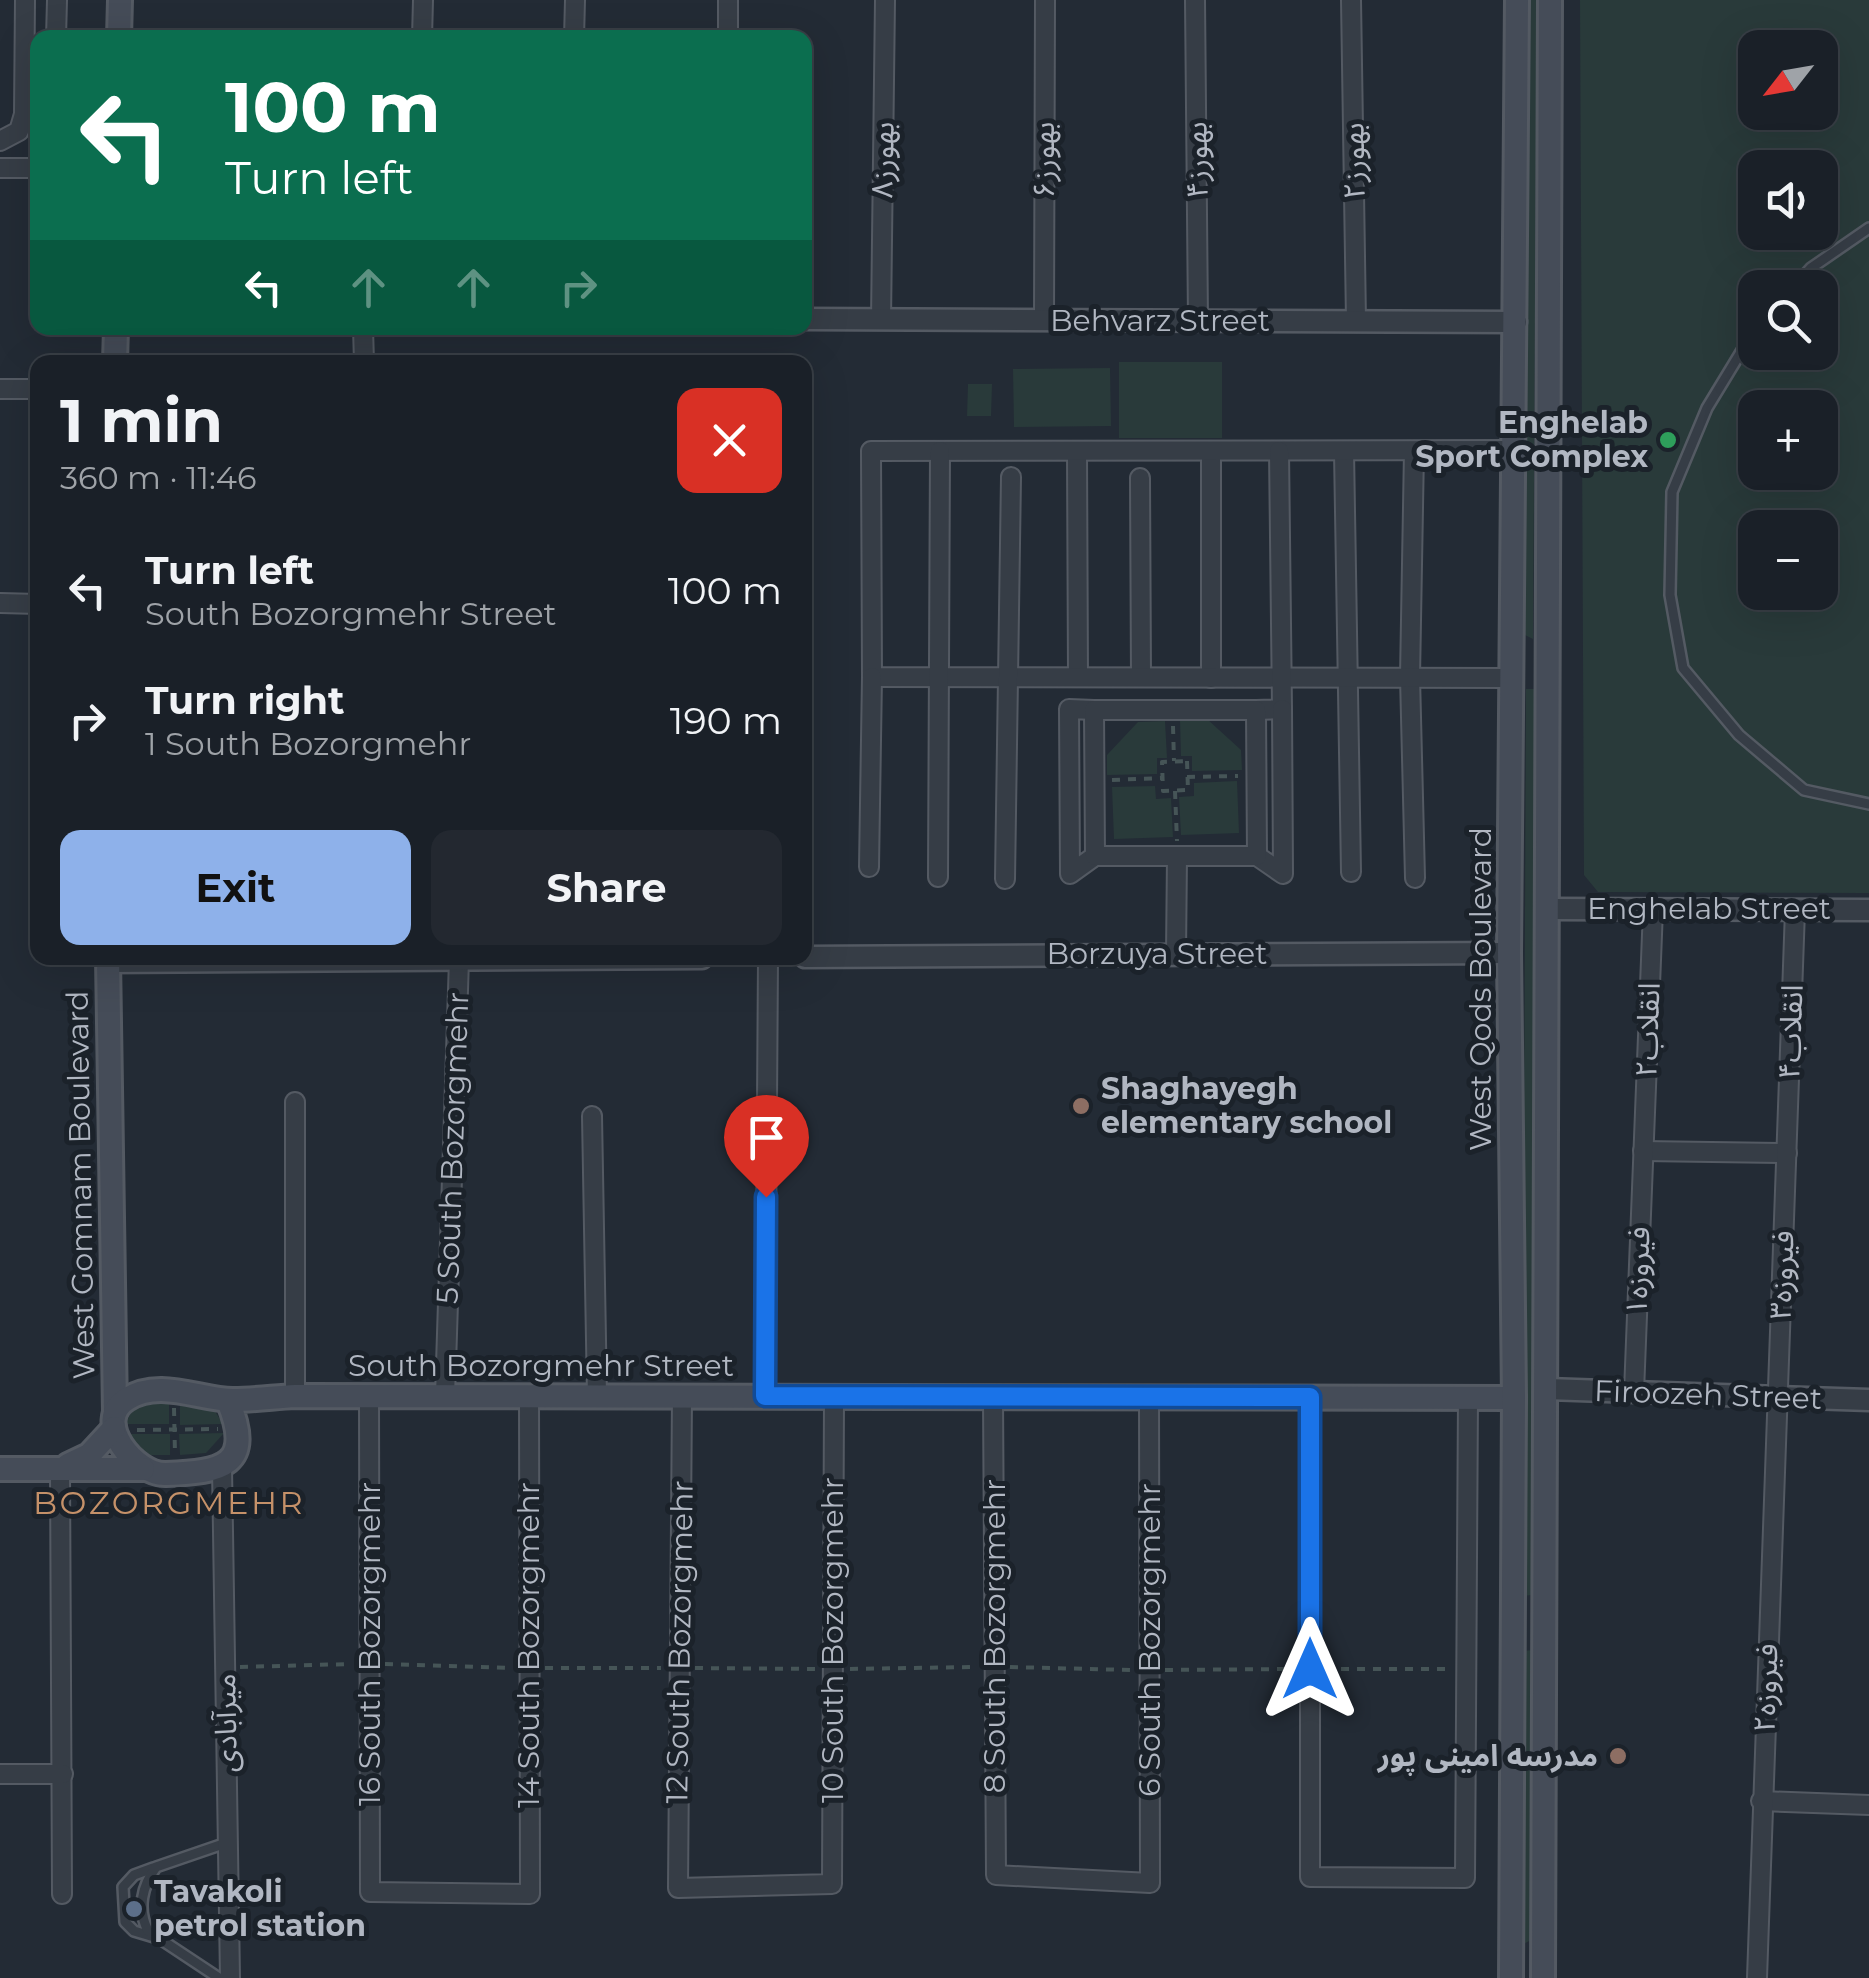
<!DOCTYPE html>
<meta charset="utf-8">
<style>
:root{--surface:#1a2028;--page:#232830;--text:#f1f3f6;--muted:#9fa3a8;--line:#383e45;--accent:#8eb1ea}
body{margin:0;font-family:Montserrat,"Noto Sans Arabic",sans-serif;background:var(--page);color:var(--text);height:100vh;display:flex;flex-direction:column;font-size:38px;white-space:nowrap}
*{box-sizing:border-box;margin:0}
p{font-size:32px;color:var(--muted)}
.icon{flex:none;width:55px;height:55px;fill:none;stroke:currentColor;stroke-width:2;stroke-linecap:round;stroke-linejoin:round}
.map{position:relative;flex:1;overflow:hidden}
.side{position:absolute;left:30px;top:355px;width:782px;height:610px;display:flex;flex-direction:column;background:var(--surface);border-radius:20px;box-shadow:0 10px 40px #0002,0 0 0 2px var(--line)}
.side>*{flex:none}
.top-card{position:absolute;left:30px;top:30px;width:782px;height:305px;border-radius:20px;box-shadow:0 10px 40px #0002,0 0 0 2px var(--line);background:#0b6e4f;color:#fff;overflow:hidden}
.needle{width:65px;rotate:239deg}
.controls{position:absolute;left:1738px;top:30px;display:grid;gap:20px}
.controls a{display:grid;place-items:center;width:100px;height:100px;border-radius:20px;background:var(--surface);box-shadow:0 10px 40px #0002,0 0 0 2px var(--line);font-size:50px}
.pin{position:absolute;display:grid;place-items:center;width:85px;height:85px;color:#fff;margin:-102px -42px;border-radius:50% 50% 50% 0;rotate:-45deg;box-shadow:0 0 10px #0007}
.pin .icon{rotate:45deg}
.me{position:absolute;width:110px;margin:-55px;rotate:0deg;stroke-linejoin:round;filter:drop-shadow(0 0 8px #0008)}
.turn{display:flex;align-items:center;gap:35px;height:210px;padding:0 30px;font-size:45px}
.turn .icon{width:130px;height:130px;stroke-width:2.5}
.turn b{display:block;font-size:70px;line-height:85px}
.lanes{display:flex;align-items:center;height:95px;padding:0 30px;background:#0003;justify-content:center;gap:50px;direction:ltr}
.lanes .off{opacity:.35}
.round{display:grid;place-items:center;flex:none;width:105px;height:105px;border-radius:20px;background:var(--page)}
.headline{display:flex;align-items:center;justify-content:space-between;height:170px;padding:0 30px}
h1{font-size:60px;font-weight:700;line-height:75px}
.cta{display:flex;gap:20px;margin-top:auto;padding:20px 30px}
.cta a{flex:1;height:115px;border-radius:20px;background:var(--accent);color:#111;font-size:40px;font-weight:700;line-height:115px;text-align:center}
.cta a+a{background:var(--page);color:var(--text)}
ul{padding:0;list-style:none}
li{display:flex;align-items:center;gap:30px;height:130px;padding:0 30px}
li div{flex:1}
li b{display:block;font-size:38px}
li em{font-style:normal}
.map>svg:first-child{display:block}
.green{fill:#293a3a;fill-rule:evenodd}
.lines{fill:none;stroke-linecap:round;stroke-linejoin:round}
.service-casing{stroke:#545a63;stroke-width:14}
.minor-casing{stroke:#545a63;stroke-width:22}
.tertiary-casing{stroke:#545a63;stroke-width:25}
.secondary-casing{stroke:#545a63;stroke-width:28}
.path{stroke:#465557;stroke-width:4;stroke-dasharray:8 8;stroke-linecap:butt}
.service{stroke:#363d46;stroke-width:9}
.minor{stroke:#363d46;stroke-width:18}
.tertiary{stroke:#363d46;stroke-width:20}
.secondary{stroke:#454c58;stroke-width:22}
.route-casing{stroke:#114b97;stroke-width:25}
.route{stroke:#1a73e8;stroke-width:18}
.leisure-dot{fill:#2e9e5b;stroke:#1b222a;stroke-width:4}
.education-dot{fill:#8d6e63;stroke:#1b222a;stroke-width:4}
.service-dot{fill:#5c6f8a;stroke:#1b222a;stroke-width:4}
.labels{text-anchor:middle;stroke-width:10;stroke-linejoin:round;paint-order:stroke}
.street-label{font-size:30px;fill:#b1b7c2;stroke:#1b222a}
.poi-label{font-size:30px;font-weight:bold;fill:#b1b7c2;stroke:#1b222a;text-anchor:end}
.neighbourhood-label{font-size:32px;letter-spacing:2.5px;fill:#c59169;stroke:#1b222a}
</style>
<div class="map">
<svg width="1869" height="1978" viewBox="0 0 1869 1978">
<rect width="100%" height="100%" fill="#232b35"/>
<g class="green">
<polygon points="1527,0 1537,0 1533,639 1525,635"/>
<path d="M1580,0H1869V893L1598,892L1584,875ZM1755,48H1820V112H1755ZM1755,168H1820V232H1755ZM1755,288H1820V352H1755ZM1755,408H1820V472H1755ZM1755,528H1820V592H1755Z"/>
<rect x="1119" y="362" width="103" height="76"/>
<polygon points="1110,368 1111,426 1014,427 1013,369"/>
<polygon points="968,384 992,384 991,416 967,416"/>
<polygon points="1526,689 1538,689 1532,1595 1522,1596"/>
<polygon points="1180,719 1207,719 1241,750 1242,770 1192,771 1192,756 1181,756"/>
<polygon points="1165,721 1167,758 1157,758 1157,774 1107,775 1107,755 1138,722"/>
<polygon points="1237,781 1239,833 1181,835 1179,797 1194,796 1194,783"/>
<polygon points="1155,786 1156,799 1171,798 1173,837 1114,839 1112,787"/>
<polygon points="146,1402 169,1402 169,1424 125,1424 133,1409"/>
<polygon points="180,1402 213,1408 223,1424 180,1425"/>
<polygon points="224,1433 206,1453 180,1455 179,1434"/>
<polygon points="124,1434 170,1434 170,1455 144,1455"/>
<polygon points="1534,1650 1533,1939 1520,1946 1522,1651"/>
</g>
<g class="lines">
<g class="service-casing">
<g id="service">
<polyline points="1793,288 1811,268 1869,228"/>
<polyline points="1755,329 1707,408 1672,492 1670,595 1683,668 1739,735 1804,790 1869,804"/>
<polyline points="153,1868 134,1875 123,1887 125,1922 134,1931 154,1937"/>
<path d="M219,1978L148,1931C137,1909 142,1886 156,1867L226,1843"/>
</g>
</g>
<g class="minor-casing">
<g id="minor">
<polyline points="1195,0 1198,321"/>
<polyline points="1351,0 1356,321"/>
<polyline points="56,38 57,0"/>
<polyline points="422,38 423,0"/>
<polyline points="574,38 575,0"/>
<polyline points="728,38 728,0"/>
<polyline points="0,141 19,131 24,114 25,0"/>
<polyline points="0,168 38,168"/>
<polyline points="881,320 885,0"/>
<polyline points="1044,320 1045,0"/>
<polyline points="363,328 364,362"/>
<polyline points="0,389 38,389"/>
<polyline points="1077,451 1078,677"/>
<polyline points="1211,451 1211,678"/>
<polyline points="1344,451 1351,872"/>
<polyline points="1414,451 1410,677 1415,878"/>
<polyline points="1140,478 1141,677"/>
<polyline points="0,603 38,604"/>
<polyline points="1512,678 872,677 871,451 1515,450"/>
<polyline points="1094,710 1069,709 1070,874 1095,856"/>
<polyline points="1256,710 1282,709 1279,451"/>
<polyline points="1257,856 1283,874 1282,709"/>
<polyline points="869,867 872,677"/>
<polyline points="938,877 940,451"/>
<polyline points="1005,879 1011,477"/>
<polyline points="1176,954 1177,856 1257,856 1256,710 1094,710 1095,856 1177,856"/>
<polyline points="295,1102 295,1396"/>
<polyline points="592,1116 597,1396"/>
<polyline points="1643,1151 1787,1153"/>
<polyline points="1634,1392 1653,909"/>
<polyline points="369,1396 370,1892 530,1894 529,1396"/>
<polyline points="445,1396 459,959"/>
<polyline points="682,1397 678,1888 832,1884 834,1397"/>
<polyline points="765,1397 768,958"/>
<polyline points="993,1397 996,1875 1150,1883 1149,1397"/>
<polyline points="1310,1397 1310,1877 1465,1878 1468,1397"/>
<polyline points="60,1468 62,1894"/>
<polyline points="222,1468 230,1978"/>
<polyline points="0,1774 63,1774"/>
<polyline points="1761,1801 1869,1805"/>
<polyline points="1757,1978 1795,910"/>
</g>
</g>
<g class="tertiary-casing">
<g id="tertiary">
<polyline points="805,319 1516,322"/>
<polyline points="1549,909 1869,910"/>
<polyline points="805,957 1509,953"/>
<polyline points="108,962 702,958"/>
<polyline points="1547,1389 1869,1400"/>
</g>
</g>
<g class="secondary-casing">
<g id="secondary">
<polyline points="119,38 120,0"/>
<polyline points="115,362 116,328"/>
<polyline points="108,958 115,1412"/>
<path d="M228,1401C255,1466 222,1472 166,1474C135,1475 91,1421 127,1399C159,1378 201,1400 233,1400C254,1400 275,1397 295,1396L1514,1398"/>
<polyline points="68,1465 89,1455 114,1428"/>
<polyline points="0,1469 143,1469"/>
<polyline points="1511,1978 1514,1398 1509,953 1517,0"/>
<polyline points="1543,1978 1550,0"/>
</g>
</g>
<g class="path">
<polyline points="1173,726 1174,761"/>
<polygon points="1187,761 1188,790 1163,791 1162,762"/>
<polyline points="1187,777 1238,776"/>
<polyline points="1112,780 1162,778"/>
<polyline points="1175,791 1177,841"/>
<polyline points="174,1408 175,1454"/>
<polyline points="137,1430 218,1429"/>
<polyline points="385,1664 511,1668"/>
<polyline points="240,1667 351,1664"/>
<polyline points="1010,1667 1131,1670"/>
<polyline points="545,1668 661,1668"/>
<polyline points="695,1668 816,1669"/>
<polyline points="850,1669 976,1667"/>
<polyline points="1325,1669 1451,1669"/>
<polyline points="1165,1670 1291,1669"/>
</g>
<use href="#service" class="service"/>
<use href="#minor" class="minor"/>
<use href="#tertiary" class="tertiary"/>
<use href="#secondary" class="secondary"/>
</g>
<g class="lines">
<g class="route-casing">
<polyline id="route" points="766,1197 765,1396 1310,1397 1310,1669"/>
</g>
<use href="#route" class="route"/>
</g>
<circle class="leisure-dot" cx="1668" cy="440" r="10"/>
<g class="education-dot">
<circle cx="1081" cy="1106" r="10"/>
<circle cx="1618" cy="1756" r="10"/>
</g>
<circle class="service-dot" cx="134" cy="1909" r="10"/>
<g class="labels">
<g class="street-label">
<text transform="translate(883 160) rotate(-89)" y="10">بهورز۸</text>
<text transform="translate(1044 160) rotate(-90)" y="10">بهورز۶</text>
<text transform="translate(1197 160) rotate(-91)" y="10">بهورز۴</text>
<text transform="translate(1354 161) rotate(-91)" y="10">بهورز۲</text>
<text x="1160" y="331">Behvarz Street</text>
<text x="1709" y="919">Enghelab Street</text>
<text x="1157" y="964">Borzuya Street</text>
<text transform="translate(1481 989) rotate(-90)" y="10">West Qods Boulevard</text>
<text transform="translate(1648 1030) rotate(-88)" y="10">انقلاب۲</text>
<text transform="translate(1791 1032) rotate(-88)" y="10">انقلاب۴</text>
<text transform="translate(453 1148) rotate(-88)" y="10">5 South Bozorgmehr</text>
<text transform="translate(81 1185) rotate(-91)" y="10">West Gomnam Boulevard</text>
<text transform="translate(1638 1271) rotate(-88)" y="10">فیروزه۱</text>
<text transform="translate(1782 1275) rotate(-88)" y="10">فیروزه۳</text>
<text x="541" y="1376">South Bozorgmehr Street</text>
<text transform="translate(1708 1395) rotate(2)" y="10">Firoozeh Street</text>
<text transform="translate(995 1636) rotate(-90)" y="10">8 South Bozorgmehr</text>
<text transform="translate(833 1640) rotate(-90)" y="10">10 South Bozorgmehr</text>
<text transform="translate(1150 1640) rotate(-90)" y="10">6 South Bozorgmehr</text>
<text transform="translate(680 1642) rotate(-89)" y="10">12 South Bozorgmehr</text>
<text transform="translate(370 1644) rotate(-90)" y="10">16 South Bozorgmehr</text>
<text transform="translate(529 1645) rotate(-90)" y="10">14 South Bozorgmehr</text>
<text transform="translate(1766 1688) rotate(-88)" y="10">فیروزه۲</text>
<text transform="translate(226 1723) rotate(-91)" y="10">میرآبادی</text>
</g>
<g class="poi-label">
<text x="1648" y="433">Enghelab<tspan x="1648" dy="34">Sport Complex</tspan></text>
<text x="1101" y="1099" text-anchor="start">Shaghayegh<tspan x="1101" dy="34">elementary school</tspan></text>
<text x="1598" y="1766">مدرسه امینی پور</text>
<text x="154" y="1902" text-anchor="start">Tavakoli<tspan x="154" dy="34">petrol station</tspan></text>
</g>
<g class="neighbourhood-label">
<text x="169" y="1514">BOZORGMEHR</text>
</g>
</g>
</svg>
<div class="controls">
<a><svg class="needle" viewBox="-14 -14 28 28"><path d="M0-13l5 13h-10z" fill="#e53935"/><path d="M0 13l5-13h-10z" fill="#9fa3a8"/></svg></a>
<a><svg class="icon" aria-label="sound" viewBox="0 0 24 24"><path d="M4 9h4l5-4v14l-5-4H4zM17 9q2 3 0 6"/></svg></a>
<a><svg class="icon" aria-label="search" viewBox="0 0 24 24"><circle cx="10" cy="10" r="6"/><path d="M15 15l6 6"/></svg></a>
<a>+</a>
<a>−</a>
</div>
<div class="pin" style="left:766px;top:1197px;background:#d93025"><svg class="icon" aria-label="arrive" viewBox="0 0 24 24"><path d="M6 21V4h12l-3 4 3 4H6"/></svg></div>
<svg class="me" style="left:1310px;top:1669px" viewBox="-20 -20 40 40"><path d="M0-17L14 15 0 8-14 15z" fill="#1a73e8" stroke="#fff" stroke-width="4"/></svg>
<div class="top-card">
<div class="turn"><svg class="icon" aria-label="left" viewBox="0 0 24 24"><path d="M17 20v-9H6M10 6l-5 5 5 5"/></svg><div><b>100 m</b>Turn left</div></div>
<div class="lanes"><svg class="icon" aria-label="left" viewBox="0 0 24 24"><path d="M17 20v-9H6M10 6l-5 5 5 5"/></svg><svg class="icon off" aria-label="ahead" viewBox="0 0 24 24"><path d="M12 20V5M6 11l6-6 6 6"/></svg><svg class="icon off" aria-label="ahead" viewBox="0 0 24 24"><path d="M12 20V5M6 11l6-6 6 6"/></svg><svg class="icon off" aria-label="right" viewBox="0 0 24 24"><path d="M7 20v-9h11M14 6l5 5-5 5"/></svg></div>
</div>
<section class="side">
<div class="headline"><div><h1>1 min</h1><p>360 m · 11:46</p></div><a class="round" style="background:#d93025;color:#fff"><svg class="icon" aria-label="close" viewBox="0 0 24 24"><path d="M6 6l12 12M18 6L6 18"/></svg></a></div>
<ul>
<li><svg class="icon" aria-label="left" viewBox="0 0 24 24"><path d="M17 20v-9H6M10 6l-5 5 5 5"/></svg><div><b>Turn left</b><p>South Bozorgmehr Street</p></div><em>100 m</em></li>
<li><svg class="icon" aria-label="right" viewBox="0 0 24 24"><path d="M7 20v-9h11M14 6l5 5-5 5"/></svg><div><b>Turn right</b><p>1 South Bozorgmehr</p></div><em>190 m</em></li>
</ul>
<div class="cta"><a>Exit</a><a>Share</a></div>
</section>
</div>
